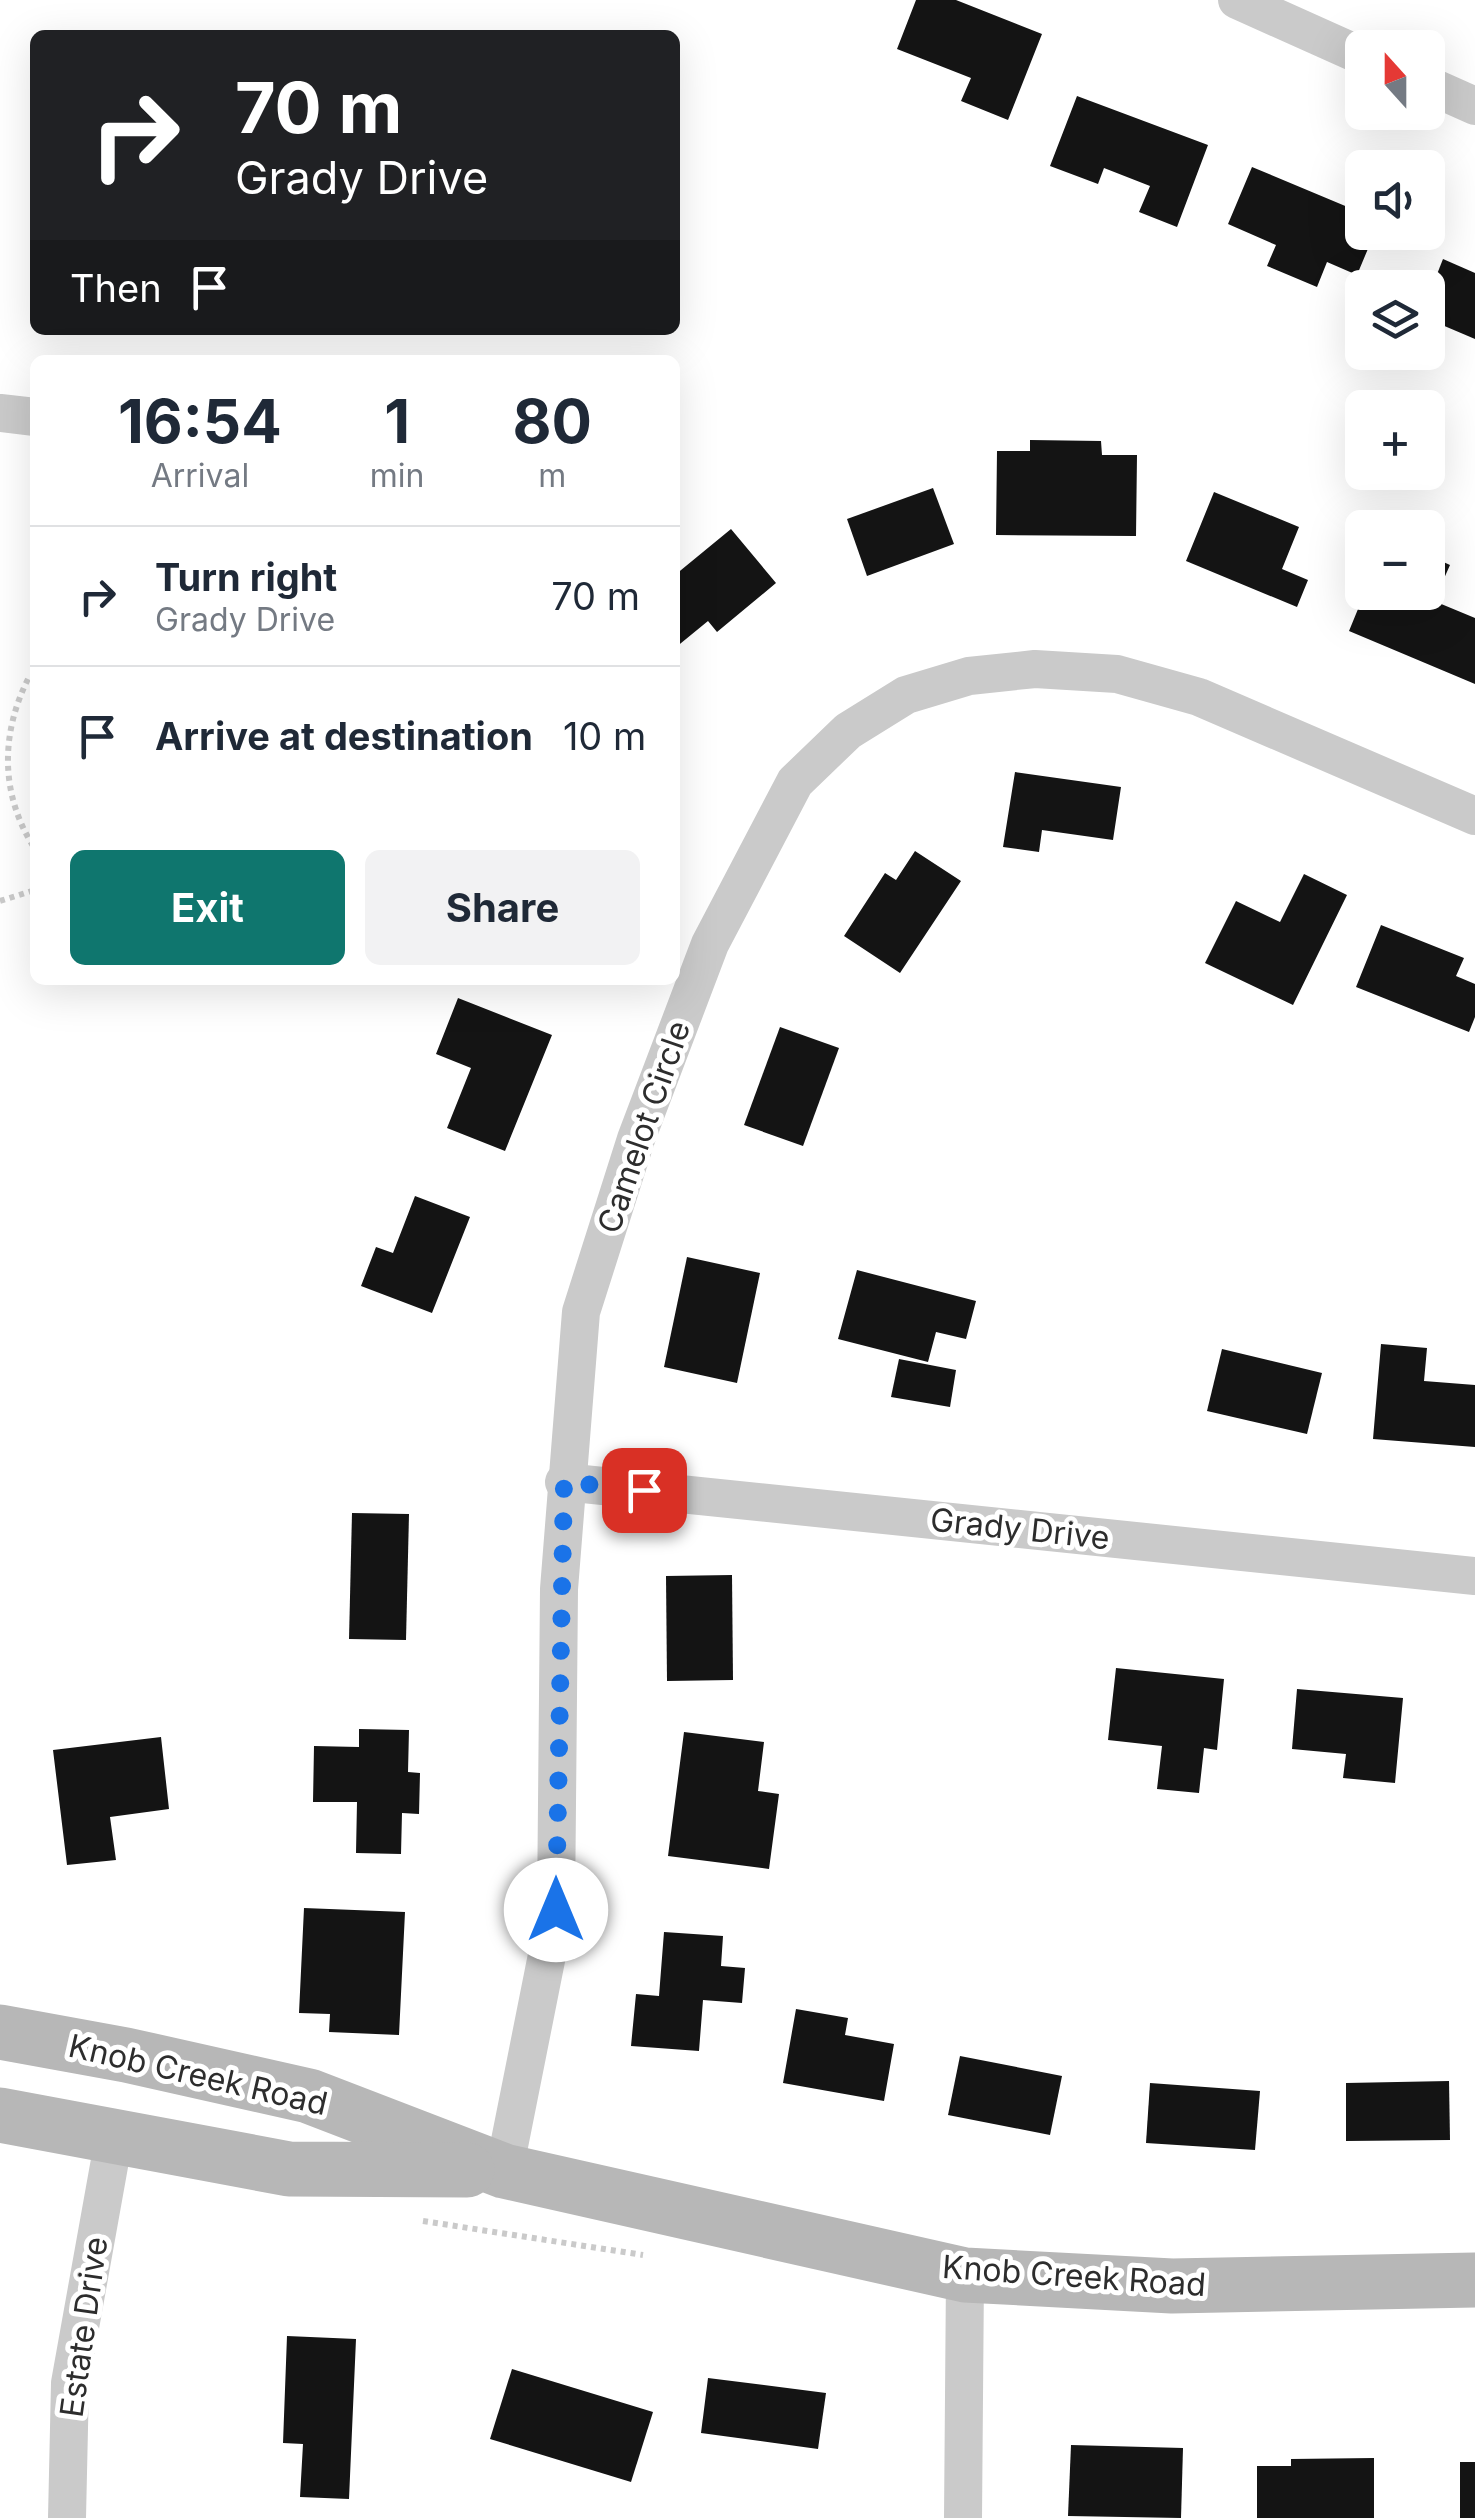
<!DOCTYPE html>
<meta charset="utf-8">
<style>
:root{--surface:#fff;--page:#f2f2f3;--text:#1f2937;--muted:#747a83;--line:#e0e1e3;--accent:#0f766e}
body{margin:0;font-family:Inter,sans-serif;background:var(--page);color:var(--text);height:100vh;display:flex;flex-direction:column;font-size:38px;white-space:nowrap}
*{box-sizing:border-box;margin:0}
p{font-size:32px;color:var(--muted)}
.icon{flex:none;width:55px;height:55px;fill:none;stroke:currentColor;stroke-width:2;stroke-linecap:round;stroke-linejoin:round}
.map{position:relative;flex:1;overflow:hidden}
.sheet{position:absolute;left:30px;top:355px;width:650px;height:630px;display:flex;flex-direction:column;background:var(--surface);border-radius:15px;box-shadow:0 10px 40px #0002}
.sheet>*{flex:none}
.top-card{position:absolute;left:30px;top:30px;width:650px;height:305px;border-radius:15px;box-shadow:0 10px 40px #0002;background:#202124;color:#fff;overflow:hidden}
.needle{width:65px;rotate:339deg}
.tools{position:absolute;left:1345px;top:30px;display:grid;gap:20px}
.tools a{display:grid;place-items:center;width:100px;height:100px;border-radius:15px;background:var(--surface);box-shadow:0 10px 40px #0002;font-size:50px}
.pin{position:absolute;display:grid;place-items:center;width:85px;height:85px;color:#fff;margin:-42px;border-radius:20px;box-shadow:0 5px 15px #0006}
.me{position:absolute;width:110px;margin:-55px;rotate:0deg;stroke-linejoin:round;filter:drop-shadow(0 0 8px #0008)}
.turn{display:flex;align-items:center;gap:35px;height:210px;padding:0 40px;font-size:45px}
.turn .icon{width:130px;height:130px;stroke-width:2.5}
.turn b{display:block;font-size:70px;line-height:85px}
.then{display:flex;align-items:center;height:95px;padding:0 40px;background:#0003;gap:20px;font-size:38px}
.eta{display:flex;justify-content:space-evenly;align-items:center;height:170px;text-align:center}
.eta b{font-size:60px;font-weight:700;line-height:70px}
.cta{display:flex;gap:20px;margin-top:auto;padding:20px 40px}
.cta a{flex:1;height:115px;border-radius:15px;background:var(--accent);color:#fff;font-size:40px;font-weight:700;line-height:115px;text-align:center}
.cta a+a{background:var(--page);color:var(--text)}
ul{padding:0;list-style:none}
li{display:flex;align-items:center;gap:30px;height:140px;padding:0 40px;border-top:2px solid var(--line)}
li div{flex:1}
li b{display:block;font-size:38px}
li em{font-style:normal}
.map>svg:first-child{display:block}
.building{fill:#141414}
.lines{fill:none;stroke-linecap:round;stroke-linejoin:round}
.path{stroke:#cacaca;stroke-width:6;stroke-dasharray:5 5;stroke-linecap:butt}
.street{stroke:#cacaca;stroke-width:38}
.secondary{stroke:#b7b7b7;stroke-width:55}
.route{stroke:#1a73e8;stroke-width:18;stroke-dasharray:0 32.4}
.labels{text-anchor:middle;stroke-width:10;stroke-linejoin:round;paint-order:stroke}
.street-label{font-size:32px;fill:#2d2d2d;stroke:#fff}
</style>
<div class="map">
<svg width="1475" height="2518" viewBox="0 0 1475 2518">
<rect width="100%" height="100%" fill="#fff"/>
<g class="building">
<polygon points="916,0 956,0 1042,34 1008,120 961,101 971,78 897,49"/>
<polygon points="1077,96 1208,145 1177,227 1139,212 1150,186 1104,168 1098,184 1050,166"/>
<polygon points="1252,167 1362,213 1362,232 1375,232 1357,275 1327,262 1317,287 1267,266 1276,245 1228,224"/>
<polygon points="1443,259 1475,273 1475,339 1428,319 1428,297"/>
<polygon points="1030,440 1101,441 1102,455 1137,455 1136,536 996,535 997,451 1030,451"/>
<polygon points="933,488 954,544 867,576 847,519"/>
<polygon points="1214,492 1299,527 1282,569 1308,580 1297,607 1186,561"/>
<polygon points="731,529 776,583 717,632 708,621 675,648 675,575"/>
<polygon points="1428,555 1450,565 1434,601 1475,618 1475,684 1349,631 1365,592 1428,592"/>
<polygon points="1015,772 1121,787 1113,840 1042,830 1039,852 1003,847"/>
<polygon points="915,851 961,881 900,973 844,936 885,873 896,880"/>
<polygon points="1304,874 1347,895 1293,1005 1205,963 1236,901 1280,922"/>
<polygon points="1381,925 1464,958 1456,976 1475,984 1475,1017 1469,1032 1356,987"/>
<polygon points="458,998 552,1035 505,1151 447,1128 471,1068 436,1054"/>
<polygon points="780,1027 839,1048 803,1146 744,1125"/>
<polygon points="415,1196 470,1217 432,1313 361,1286 376,1247 393,1253"/>
<polygon points="687,1257 760,1273 737,1383 664,1367"/>
<polygon points="857,1270 976,1301 966,1339 936,1332 928,1362 838,1339"/>
<polygon points="1381,1344 1427,1348 1424,1381 1475,1385 1475,1447 1373,1439"/>
<polygon points="1222,1349 1322,1373 1307,1434 1207,1411"/>
<polygon points="899,1359 956,1370 950,1407 891,1397"/>
<polygon points="352,1513 409,1514 406,1640 349,1639"/>
<polygon points="732,1575 733,1680 667,1681 666,1576"/>
<polygon points="1116,1668 1224,1679 1217,1750 1204,1748 1199,1793 1157,1789 1162,1746 1108,1740"/>
<polygon points="1297,1689 1403,1698 1395,1783 1343,1778 1346,1754 1292,1749"/>
<polygon points="359,1729 409,1730 408,1772 420,1773 419,1814 402,1813 401,1854 356,1853 357,1802 313,1802 314,1746 359,1747"/>
<polygon points="684,1732 764,1742 758,1791 779,1794 769,1869 668,1856"/>
<polygon points="161,1737 169,1809 110,1817 116,1860 67,1865 53,1750"/>
<polygon points="304,1908 405,1912 399,2035 329,2032 330,2014 299,2013"/>
<polygon points="664,1932 723,1936 721,1966 745,1968 742,2003 703,2000 699,2051 631,2046 636,1994 659,1996"/>
<polygon points="796,2009 848,2018 845,2035 894,2044 884,2101 783,2083"/>
<polygon points="960,2056 1062,2076 1050,2135 948,2115"/>
<polygon points="1449,2081 1450,2140 1346,2141 1346,2083"/>
<polygon points="1150,2083 1260,2091 1255,2150 1146,2143"/>
<polygon points="287,2336 356,2339 349,2499 300,2497 303,2444 283,2443"/>
<polygon points="512,2369 653,2412 631,2482 490,2439"/>
<polygon points="708,2378 826,2393 818,2449 701,2433"/>
<polygon points="1071,2445 1183,2448 1181,2518 1068,2516"/>
<polygon points="1374,2458 1374,2518 1257,2518 1257,2466 1291,2466 1291,2459"/>
<rect x="1460" y="2462" width="15" height="56"/>
</g>
<g class="lines">
<g class="path">
<path d="M35,682L29,677C0,734 0,795 35,849"/>
<polyline points="0,901 35,890"/>
<polyline points="423,2221 643,2255"/>
</g>
<g class="street">
<polyline points="1237,0 1362,56"/>
<polyline points="1428,85 1475,106"/>
<polyline points="0,413 35,417"/>
<polyline points="564,1482 1475,1576"/>
<polyline points="504,2171 556,1910 559,1589 581,1312 636,1139 710,944 795,782 848,731 906,695 969,676 1035,669 1117,674 1199,697 1475,816"/>
<polyline points="67,2518 70,2383 114,2138"/>
<polyline points="963,2518 965,2275"/>
</g>
<g class="secondary">
<polyline points="0,2032 126,2055 309,2096 504,2171 965,2275 1172,2286 1475,2280"/>
<polyline points="0,2115 289,2169 467,2170"/>
</g>
</g>
<g class="lines">
<polyline class="route" points="556,1910 564,1482 644,1490"/>
</g>
<g class="labels">
<g class="street-label">
<text transform="translate(644 1127) rotate(-71)" y="11">Camelot Circle</text>
<text transform="translate(1020 1529) rotate(6)" y="11">Grady Drive</text>
<text transform="translate(198 2075) rotate(13)" y="11">Knob Creek Road</text>
<text transform="translate(1074 2276) rotate(4)" y="11">Knob Creek Road</text>
<text transform="translate(84 2327) rotate(-82)" y="11">Estate Drive</text>
</g>
</g>
</svg>
<div class="tools">
<a><svg class="needle" viewBox="-14 -14 28 28"><path d="M0-13l5 13h-10z" fill="#e53935"/><path d="M0 13l5-13h-10z" fill="#747a83"/></svg></a>
<a><svg class="icon" aria-label="sound" viewBox="0 0 24 24"><path d="M4 9h4l5-4v14l-5-4H4zM17 9q2 3 0 6"/></svg></a>
<a><svg class="icon" aria-label="layers" viewBox="0 0 24 24"><path d="M12 4l9 5-9 5-9-5zM3 14l9 5 9-5"/></svg></a>
<a>+</a>
<a>−</a>
</div>
<div class="pin" style="left:644px;top:1490px;background:#d93025"><svg class="icon" aria-label="arrive" viewBox="0 0 24 24"><path d="M6 21V4h12l-3 4 3 4H6"/></svg></div>
<svg class="me" style="left:556px;top:1910px" viewBox="-20 -20 40 40"><circle r="19" fill="#fff"/><path d="M0-13L10 11 0 6-10 11z" fill="#1a73e8"/></svg>
<div class="top-card">
<div class="turn"><svg class="icon" aria-label="right" viewBox="0 0 24 24"><path d="M7 20v-9h11M14 6l5 5-5 5"/></svg><div><b>70 m</b>Grady Drive</div></div>
<div class="then">Then<svg class="icon" aria-label="arrive" viewBox="0 0 24 24"><path d="M6 21V4h12l-3 4 3 4H6"/></svg></div>
</div>
<section class="sheet">
<div class="eta">
<div><b>16:54</b><p>Arrival</p></div>
<div><b>1</b><p>min</p></div>
<div><b>80</b><p>m</p></div>
</div>
<ul>
<li><svg class="icon" aria-label="right" viewBox="0 0 24 24"><path d="M7 20v-9h11M14 6l5 5-5 5"/></svg><div><b>Turn right</b><p>Grady Drive</p></div><em>70 m</em></li>
<li><svg class="icon" aria-label="arrive" viewBox="0 0 24 24"><path d="M6 21V4h12l-3 4 3 4H6"/></svg><div><b>Arrive at destination</b></div><em>10 m</em></li>
</ul>
<div class="cta"><a>Exit</a><a>Share</a></div>
</section>
</div>
